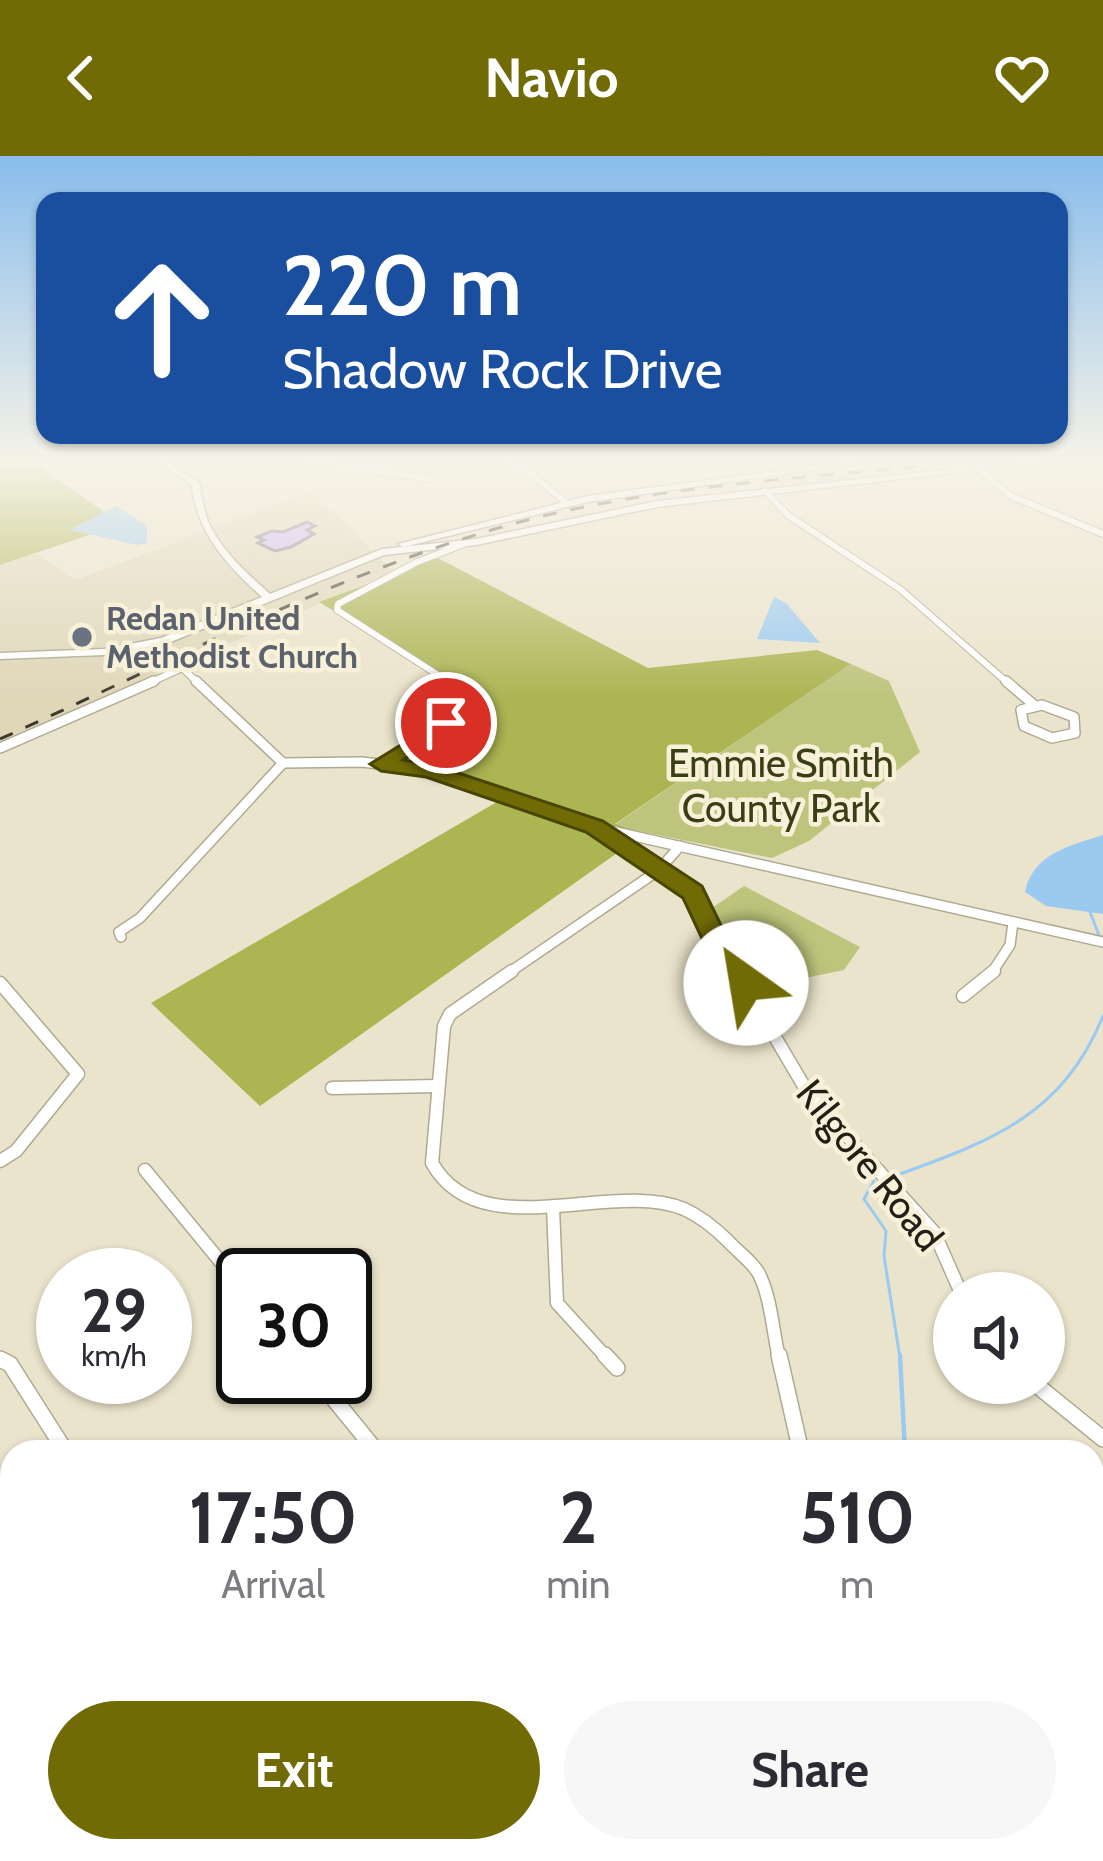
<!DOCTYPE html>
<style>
:root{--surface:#fff;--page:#f7f7f7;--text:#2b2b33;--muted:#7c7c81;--accent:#716b06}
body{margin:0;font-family:Cabin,sans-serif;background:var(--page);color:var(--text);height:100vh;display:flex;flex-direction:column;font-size:45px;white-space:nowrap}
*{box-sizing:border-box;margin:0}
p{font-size:39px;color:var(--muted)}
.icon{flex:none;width:66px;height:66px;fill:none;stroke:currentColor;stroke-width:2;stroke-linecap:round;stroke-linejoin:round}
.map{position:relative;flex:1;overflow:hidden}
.side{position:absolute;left:0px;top:1284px;width:1104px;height:423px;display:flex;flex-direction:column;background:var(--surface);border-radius:36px 36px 0 0;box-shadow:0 3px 9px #0004}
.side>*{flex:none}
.top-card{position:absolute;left:36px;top:36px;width:1032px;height:252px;border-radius:24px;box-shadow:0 3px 9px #0004;background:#1a4fa0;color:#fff;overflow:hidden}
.buttons{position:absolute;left:933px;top:1116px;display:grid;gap:24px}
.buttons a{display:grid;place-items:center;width:132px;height:132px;border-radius:50%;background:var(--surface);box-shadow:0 3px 9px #0004;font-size:60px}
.speed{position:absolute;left:36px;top:1092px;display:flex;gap:24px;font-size:60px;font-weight:700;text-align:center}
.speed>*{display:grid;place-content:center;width:156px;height:156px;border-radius:50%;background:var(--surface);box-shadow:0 3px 9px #0004;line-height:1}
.speed small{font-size:30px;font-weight:400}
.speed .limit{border:6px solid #111;border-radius:18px;background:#fff;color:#111}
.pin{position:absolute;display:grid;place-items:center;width:102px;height:102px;color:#fff;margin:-51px;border:6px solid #fff;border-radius:50%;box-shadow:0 3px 12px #0007}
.me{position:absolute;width:132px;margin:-66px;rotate:328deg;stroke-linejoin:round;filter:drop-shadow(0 0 9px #0008)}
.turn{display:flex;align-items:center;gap:42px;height:252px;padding:0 48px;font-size:54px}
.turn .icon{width:156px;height:156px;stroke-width:2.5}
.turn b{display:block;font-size:84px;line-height:102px}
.eta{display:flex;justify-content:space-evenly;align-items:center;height:204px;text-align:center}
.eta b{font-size:72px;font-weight:800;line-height:84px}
.cta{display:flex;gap:24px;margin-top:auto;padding:24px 48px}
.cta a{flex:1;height:138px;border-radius:72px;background:var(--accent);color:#fff;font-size:48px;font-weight:800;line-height:138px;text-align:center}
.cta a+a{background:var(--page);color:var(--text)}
header{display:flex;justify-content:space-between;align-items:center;height:156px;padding:0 48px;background:var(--accent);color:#fff;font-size:54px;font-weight:800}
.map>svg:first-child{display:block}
.built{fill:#e0d7b9}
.green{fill:#bdc57c}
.forest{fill:#abb552}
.water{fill:#9bcaf1}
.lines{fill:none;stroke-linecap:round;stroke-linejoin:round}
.stream-far1{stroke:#9bcaf1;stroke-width:3}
.stream{stroke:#9bcaf1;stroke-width:4.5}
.building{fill:#c9b6fb;stroke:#807b90;stroke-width:3}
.street-far3-casing{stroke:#afa992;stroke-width:8}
.street-far2-casing{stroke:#afa992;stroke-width:12}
.street-far1-casing{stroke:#afa992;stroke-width:15}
.street-casing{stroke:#afa992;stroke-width:18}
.secondary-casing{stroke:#afa992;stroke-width:3}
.street-far3{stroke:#fff;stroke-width:6}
.street-far2{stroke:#fff;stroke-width:9}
.street-far1{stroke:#fff;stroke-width:12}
.street{stroke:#fff;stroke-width:15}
.secondary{fill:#fff;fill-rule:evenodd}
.rail{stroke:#3d3a2f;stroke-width:3;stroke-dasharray:14 14;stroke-linecap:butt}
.route{fill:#716b06;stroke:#494604;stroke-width:3}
.worship-dot{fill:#6b7280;stroke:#f8f1d9;stroke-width:4.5}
.labels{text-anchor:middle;stroke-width:9;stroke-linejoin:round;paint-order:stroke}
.far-worship-label{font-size:33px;font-weight:bold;fill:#5b616d;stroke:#f8f1d9;text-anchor:start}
.park-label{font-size:39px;fill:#3a3e15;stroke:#f8f1d9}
.street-label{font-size:39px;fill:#211f16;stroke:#f8f1d9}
</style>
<header><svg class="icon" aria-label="back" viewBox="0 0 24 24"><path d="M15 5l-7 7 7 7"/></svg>Navio<svg class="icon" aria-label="heart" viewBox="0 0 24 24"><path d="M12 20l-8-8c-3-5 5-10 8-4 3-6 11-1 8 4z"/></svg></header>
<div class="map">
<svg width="1103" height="1705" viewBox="0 0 1103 1705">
<rect width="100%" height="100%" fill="#ebe4cc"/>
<g class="built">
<polygon points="764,305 863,305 884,323 785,334"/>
<polygon points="311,335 393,415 0,589 0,409 37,397 76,424"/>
</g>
<g class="green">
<polygon points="851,508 889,525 920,596 809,685 772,702 613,670"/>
<polygon points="744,730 860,791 844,814 756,832 728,797 712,752"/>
</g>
<g class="forest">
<polygon points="0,305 31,305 122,368 0,409"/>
<polygon points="438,402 648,512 817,494 851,508 615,668 644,678 260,950 151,847 502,643 376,606 483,545 319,446"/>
</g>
<g class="water">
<polygon points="116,350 147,370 147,387 137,389 70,374"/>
<polygon points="774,441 786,447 820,487 757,483"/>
<path d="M1103,679V758L1046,750L1025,736C1033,697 1070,690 1103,679Z"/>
<polygon points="1092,1351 1103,1358 1103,1529 1092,1525"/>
</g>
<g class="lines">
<g class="stream-far1">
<polyline points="1090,756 1100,782"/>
<path d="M900,1018C994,984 1063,958 1103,860"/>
<polyline points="874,1025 864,1043 886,1075 884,1100 900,1202"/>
</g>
<g class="stream">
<polyline points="900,1199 905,1296"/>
<polyline points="845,1695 847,1705"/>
</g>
</g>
<polygon class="building" points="307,366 315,370 307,374 314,378 291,391 275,395 258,387 264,384 257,381 272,375 283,376"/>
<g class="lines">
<g class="street-far3-casing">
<g id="street-far3">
<polyline points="306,305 431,323"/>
<polyline points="504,305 532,318 566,347"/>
<polyline points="978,313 1011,340 1103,378"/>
<polyline points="765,335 789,360 900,433 1009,528"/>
<polyline points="156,487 199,528"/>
<polyline points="147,528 180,513"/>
<polyline points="452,528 337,454 338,448 417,406 464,388"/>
</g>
</g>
<g class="street-far2-casing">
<g id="street-far2">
<polyline points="196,525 283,607 362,606 429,614 594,671 1103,786"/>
<polyline points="1006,525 1034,549"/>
<polygon points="1042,549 1074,561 1075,577 1052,582 1024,570 1021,554"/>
<polyline points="0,592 154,525"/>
<polyline points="381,608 480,545 447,525"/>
<polyline points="602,676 700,744 723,799 738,818"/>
<polyline points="121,781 119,776 140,762 283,607"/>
<polyline points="507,818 659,714 680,690"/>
<polyline points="991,818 1010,789 1013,766"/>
</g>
</g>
<g class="street-far1-casing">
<g id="street-far1">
<path d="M512,815L450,858L444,870L432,1007C480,1092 610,1023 684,1053C702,1061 716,1073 729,1086C738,1096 755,1108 760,1120C771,1143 773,1176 779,1202"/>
<polyline points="736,815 808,937 934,1076 961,1137"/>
<polyline points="0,827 78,918 16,995 0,1005"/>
<polyline points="963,840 994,815"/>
<polyline points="332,932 437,930"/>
<polyline points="145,1014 243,1133"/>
<polyline points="553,1052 557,1147 607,1202"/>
</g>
</g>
<g class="street-casing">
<g id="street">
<polyline points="605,1199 617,1212"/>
<polyline points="779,1199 801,1296"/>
<polyline points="0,1203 10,1208 66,1296"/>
<polyline points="316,1221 377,1296"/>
<polyline points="1034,1227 1103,1283"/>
<polyline points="0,1577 12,1568"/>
<polyline points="1092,1635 1103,1639"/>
<polyline points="302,1695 315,1705"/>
<polyline points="656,1695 656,1705"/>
</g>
</g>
<g class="secondary-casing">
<g id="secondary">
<path d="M158,305H168L199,327C202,340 203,352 208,365C221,395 247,417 270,438L382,393L476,383L657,345L1028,305H1057L657,351L476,389L384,399L168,487L104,499L0,503V497L104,493L161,482L262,441C228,410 197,378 192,330Z"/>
<polygon points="852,305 876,305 588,346 403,391 398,388 588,340"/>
</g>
</g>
<use href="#street-far3" class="street-far3"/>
<use href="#street-far2" class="street-far2"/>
<use href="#street-far1" class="street-far1"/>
<use href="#street" class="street"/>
<use href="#secondary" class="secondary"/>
<path class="rail" d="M0,583C158,512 319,426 485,376C640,328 809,323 970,305"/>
</g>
<linearGradient id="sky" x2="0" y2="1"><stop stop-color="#89bdec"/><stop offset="0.56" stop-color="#f6f3e8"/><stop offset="1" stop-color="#f6f3e8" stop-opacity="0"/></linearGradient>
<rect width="1103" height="544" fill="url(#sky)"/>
<polygon class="route" points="446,561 454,563 454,572 403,604 437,610 603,665 702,730 733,794 759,827 755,834 736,834 713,806 683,742 586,676 426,621 381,615 370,608"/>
<circle class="worship-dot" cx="82" cy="481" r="12"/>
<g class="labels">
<g class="far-worship-label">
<text x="106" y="474">Redan United<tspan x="106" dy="38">Methodist Church</tspan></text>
</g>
<g class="park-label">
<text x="781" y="621">Emmie Smith<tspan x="781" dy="45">County Park</tspan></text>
</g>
<g class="street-label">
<text transform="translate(870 1009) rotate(51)" y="14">Kilgore Road</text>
</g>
</g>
</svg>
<div class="buttons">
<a><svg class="icon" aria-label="sound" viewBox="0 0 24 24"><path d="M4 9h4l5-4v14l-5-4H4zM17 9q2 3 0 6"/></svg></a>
</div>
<div class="speed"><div>29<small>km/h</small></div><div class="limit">30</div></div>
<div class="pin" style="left:446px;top:567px;background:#d93025"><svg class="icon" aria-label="arrive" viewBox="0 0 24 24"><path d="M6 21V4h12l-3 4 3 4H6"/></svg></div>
<svg class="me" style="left:746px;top:827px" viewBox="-20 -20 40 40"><circle r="19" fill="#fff"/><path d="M0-13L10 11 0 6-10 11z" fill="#716b06"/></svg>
<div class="top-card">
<div class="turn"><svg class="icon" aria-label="ahead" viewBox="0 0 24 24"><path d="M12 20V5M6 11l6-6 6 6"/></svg><div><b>220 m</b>Shadow Rock Drive</div></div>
</div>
<section class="side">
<div class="eta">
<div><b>17:50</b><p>Arrival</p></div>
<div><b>2</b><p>min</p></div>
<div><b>510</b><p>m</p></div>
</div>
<div class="cta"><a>Exit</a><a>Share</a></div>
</section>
</div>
